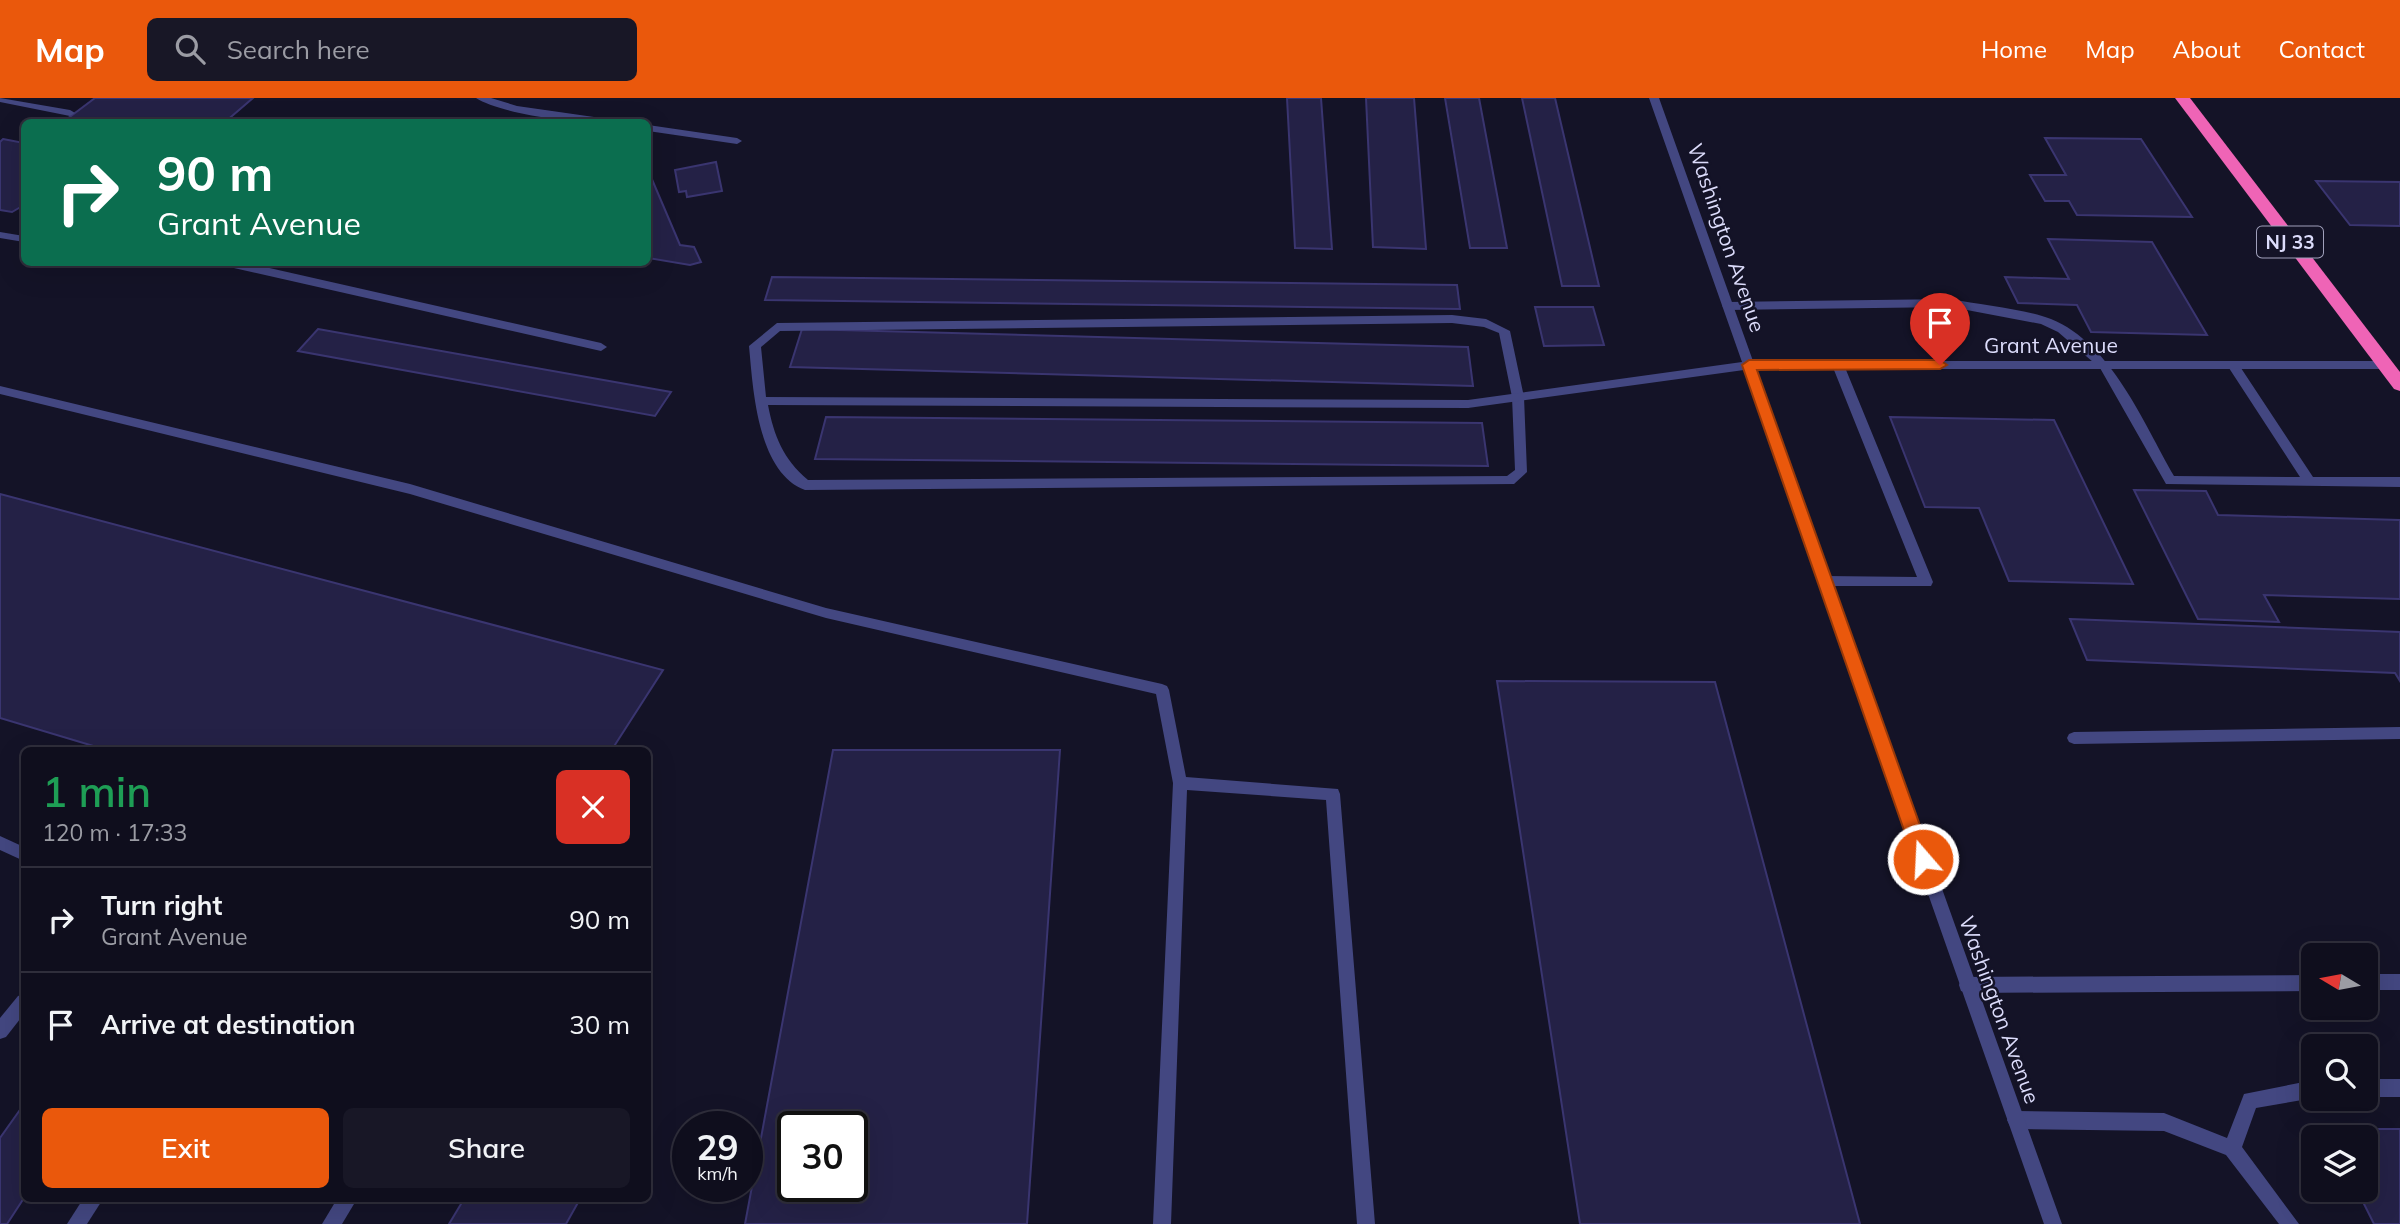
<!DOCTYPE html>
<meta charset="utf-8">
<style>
:root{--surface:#0f0e1d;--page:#181726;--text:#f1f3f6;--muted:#9b9ca4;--line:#2f2e3b;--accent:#ea580c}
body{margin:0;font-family:Mulish,sans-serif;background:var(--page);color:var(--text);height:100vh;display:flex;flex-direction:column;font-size:26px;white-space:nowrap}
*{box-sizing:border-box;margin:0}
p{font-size:23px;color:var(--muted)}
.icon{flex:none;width:38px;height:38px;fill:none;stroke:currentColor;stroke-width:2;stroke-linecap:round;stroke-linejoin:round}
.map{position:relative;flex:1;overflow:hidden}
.drawer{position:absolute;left:21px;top:649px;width:630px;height:455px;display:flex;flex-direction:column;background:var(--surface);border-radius:10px;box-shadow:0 7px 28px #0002,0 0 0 2px var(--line)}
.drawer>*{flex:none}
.top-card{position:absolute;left:21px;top:21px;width:630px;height:147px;border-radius:10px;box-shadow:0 7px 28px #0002,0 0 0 2px var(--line);background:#0b6e4f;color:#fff;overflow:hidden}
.needle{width:46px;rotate:280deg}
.tools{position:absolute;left:2301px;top:845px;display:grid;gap:14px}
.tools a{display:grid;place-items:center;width:77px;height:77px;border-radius:10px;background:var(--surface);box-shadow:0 7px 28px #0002,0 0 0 2px var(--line);font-size:35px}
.speed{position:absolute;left:672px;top:1013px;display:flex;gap:14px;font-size:35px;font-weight:700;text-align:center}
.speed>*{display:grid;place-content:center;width:91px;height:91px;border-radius:50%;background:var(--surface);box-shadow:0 7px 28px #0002,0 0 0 2px var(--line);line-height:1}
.speed small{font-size:18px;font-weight:400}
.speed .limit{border:4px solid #111;border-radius:10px;background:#fff;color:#111}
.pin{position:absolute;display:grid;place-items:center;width:60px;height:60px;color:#fff;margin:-72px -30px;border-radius:50% 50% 50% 0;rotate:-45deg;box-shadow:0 0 7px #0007}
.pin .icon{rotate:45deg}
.me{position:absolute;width:77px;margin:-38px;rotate:341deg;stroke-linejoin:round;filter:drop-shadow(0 0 5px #0008)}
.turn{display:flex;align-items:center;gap:24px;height:147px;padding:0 21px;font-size:32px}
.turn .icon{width:91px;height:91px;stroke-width:2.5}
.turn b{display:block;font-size:49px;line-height:60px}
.round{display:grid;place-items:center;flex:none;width:74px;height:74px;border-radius:10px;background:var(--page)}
.overview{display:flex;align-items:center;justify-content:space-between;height:119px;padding:0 21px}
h1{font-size:42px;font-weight:600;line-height:52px;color:#1e9e55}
.button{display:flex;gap:14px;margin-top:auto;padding:14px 21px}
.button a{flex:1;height:80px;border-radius:10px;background:var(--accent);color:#fff;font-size:28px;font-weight:600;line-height:80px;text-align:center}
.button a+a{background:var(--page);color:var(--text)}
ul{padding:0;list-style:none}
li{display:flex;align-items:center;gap:21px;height:105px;padding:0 21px;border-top:2px solid var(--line)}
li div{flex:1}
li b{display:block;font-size:26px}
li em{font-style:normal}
header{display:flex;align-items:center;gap:42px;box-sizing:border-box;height:98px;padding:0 35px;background:var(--accent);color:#fff}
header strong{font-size:33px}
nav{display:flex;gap:38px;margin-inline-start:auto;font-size:24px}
.search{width:490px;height:63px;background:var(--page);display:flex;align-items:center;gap:18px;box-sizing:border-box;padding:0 24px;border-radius:10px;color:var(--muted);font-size:26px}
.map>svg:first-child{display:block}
.building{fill:#242146;stroke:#3a3570;stroke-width:2;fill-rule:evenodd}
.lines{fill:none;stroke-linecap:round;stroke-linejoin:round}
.lane{fill:#434781;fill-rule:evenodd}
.street{fill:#434781;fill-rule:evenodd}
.highway{fill:#ef64b6;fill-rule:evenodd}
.route{fill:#ea580c;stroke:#983908;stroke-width:2}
.labels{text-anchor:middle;stroke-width:5;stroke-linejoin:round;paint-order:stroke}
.shield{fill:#141327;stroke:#a0a0bb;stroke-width:2}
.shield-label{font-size:19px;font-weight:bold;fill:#dcdcfb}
.street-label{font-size:21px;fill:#dcdcfb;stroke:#141327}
</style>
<header>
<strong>Map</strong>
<div class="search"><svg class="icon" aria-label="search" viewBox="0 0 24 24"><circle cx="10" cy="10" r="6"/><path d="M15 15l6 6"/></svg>Search here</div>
<nav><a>Home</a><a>Map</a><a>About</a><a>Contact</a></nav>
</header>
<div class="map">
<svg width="2400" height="1126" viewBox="0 0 2400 1126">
<rect width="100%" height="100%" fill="#141327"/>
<g class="building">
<polygon points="95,0 253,0 225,24 63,24"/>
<polygon points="1287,0 1321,0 1332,151 1295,150"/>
<polygon points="1366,0 1414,0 1426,151 1373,149"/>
<polygon points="1445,0 1479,0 1507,150 1470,150"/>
<polygon points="1522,0 1555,0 1599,188 1562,188"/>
<polygon points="2045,40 2141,41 2192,119 2077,117 2069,103 2045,103 2030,77 2066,77"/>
<polygon points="3,41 24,45 24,107 12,114 0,112 0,44"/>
<polygon points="716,64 722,93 687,99 686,93 679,94 675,72"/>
<polygon points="648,72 680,147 694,149 701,164 690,167 648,160"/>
<polygon points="2316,83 2400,84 2400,128 2350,127"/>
<polygon points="2048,141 2152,144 2207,237 2091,234 2077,207 2018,205 2005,179 2069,181"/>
<polygon points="772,179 1457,187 1460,211 765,202"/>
<polygon points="1535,209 1593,209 1604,247 1544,248"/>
<polygon points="318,231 671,294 655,318 298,253"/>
<polygon points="802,231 1468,249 1473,288 790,269"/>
<polygon points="826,319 1482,325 1488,368 815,361"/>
<polygon points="1890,319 2054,322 2133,486 2009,483 1979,410 1925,409"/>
<polygon points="2134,392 2206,393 2218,417 2400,422 2400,501 2264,497 2279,524 2198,521"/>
<polygon points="0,396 663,572 611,653 110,653 0,620"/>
<polygon points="2070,521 2400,534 2400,583 2395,575 2087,562"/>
<polygon points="1497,583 1715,584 1860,1126 1580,1126"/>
<path d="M833,652H1060L1027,1126H745ZM793,1029H852V1088H793Z"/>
<polygon points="22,1009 24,1100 7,1126 0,1126 0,1040"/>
<polygon points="2328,1031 2400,1031 2400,1126 2374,1126 2357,1092 2366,1092 2366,1040 2332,1040"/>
<polygon points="464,1101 580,1101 566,1126 449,1126"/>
</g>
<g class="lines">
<g class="lane">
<polygon points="0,0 70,12 75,15 70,18 0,4"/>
<path d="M476,0H491L517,8L608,21L613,24C584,27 500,16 476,0Z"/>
<polygon points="648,27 737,40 742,43 737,46 648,33"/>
<polygon points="0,134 24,138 24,144 0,140"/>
<polygon points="220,164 243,164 601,245 607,249 601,253 225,168"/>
<path d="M1951,201C1980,207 2025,211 2051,221C2112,246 2143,324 2174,378L2300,379L2227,267L2233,263L2237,264L2313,379H2400V389L2166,386L2100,270L2058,234L2041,226L1951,209L1728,212L1722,208L1728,204Z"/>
<path d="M1452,217L1486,221L1510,233L1524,299L1527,374L1514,386L805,392C757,374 753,290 749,248L777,225ZM1452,225L1484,229L1499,235L1512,299L1515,372L1507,378L808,382C783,361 774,338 768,307L1468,310L1474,306L1468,302L766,299L761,249L780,233Z"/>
<polygon points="1838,263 1844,267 1933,484 1931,488 1825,488 1818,483 1825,478 1917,479 1832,267"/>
<polygon points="0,288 410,386 826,510 1162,586 1167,588 1169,592 1186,679 1338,691 1340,696 1375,1126 1357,1126 1326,702 1187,692 1171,1126 1153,1126 1173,685 1156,596 826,520 410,396 0,296"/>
<polygon points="2400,629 2400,641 2074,646 2069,644 2067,640 2069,636 2074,634"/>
<polygon points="0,738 24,749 24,763 0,752"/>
<rect x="2366" y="876" width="34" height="16"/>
<polygon points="2314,877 2314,893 1967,895 1961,893 1959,887 1961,881 1967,879"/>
<polygon points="24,896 24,916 6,939 0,941 0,920 18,898"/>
<rect x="2366" y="981" width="34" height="18"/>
<polygon points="2314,982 2314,1000 2256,1010 2242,1049 2299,1126 2279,1126 2226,1057 2164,1033 2016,1031 2010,1028 2007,1022 2010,1016 2016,1013 2164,1015 2227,1040 2244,996"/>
<polygon points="83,1101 103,1101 87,1126 67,1126"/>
<polygon points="337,1101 357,1101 342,1126 322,1126"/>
</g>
<polygon class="street" points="1649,0 1659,0 1753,263 2385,263 2391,267 2385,271 1756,271 2062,1126 2044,1126 1744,272 1468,310 1462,306 1468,302 1742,264"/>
<polygon class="highway" points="2175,0 2190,0 2400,274 2400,293 2394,291"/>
</g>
<polygon class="route" points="1749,262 1940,262 1947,267 1940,271 1757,272 1932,761 1929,766 1923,769 1917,766 1914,761 1742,267"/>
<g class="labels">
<rect class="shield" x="2257" y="128.5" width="66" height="31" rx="5"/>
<g class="shield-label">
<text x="2290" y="151">NJ 33</text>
</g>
<g class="street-label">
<text transform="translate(1726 140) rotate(71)" y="7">Washington Avenue</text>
<text x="2051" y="255">Grant Avenue</text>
<text transform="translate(1999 912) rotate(70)" y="7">Washington Avenue</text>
</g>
</g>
</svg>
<div class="tools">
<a><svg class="needle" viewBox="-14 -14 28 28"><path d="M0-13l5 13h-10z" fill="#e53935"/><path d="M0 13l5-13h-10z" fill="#9b9ca4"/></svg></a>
<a><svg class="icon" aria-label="search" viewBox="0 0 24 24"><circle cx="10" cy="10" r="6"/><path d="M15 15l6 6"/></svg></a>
<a><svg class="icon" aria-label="layers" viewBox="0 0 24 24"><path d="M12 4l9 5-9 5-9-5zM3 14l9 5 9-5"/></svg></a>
</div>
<div class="speed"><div>29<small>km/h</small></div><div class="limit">30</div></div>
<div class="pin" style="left:1940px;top:267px;background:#d93025"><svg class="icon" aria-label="arrive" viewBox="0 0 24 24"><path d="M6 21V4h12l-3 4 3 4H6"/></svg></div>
<svg class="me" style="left:1923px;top:761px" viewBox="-20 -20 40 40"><circle r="17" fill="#ea580c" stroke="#fff" stroke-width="3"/><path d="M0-11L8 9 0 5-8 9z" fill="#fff"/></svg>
<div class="top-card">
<div class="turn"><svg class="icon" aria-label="right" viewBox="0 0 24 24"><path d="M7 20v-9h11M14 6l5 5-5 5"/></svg><div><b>90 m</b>Grant Avenue</div></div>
</div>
<section class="drawer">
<div class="overview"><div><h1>1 min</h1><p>120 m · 17:33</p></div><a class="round" style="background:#d93025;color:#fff"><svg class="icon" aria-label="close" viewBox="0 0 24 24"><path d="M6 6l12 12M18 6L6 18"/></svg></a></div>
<ul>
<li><svg class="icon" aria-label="right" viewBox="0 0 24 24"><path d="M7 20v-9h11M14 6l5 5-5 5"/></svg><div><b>Turn right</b><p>Grant Avenue</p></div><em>90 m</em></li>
<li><svg class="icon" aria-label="arrive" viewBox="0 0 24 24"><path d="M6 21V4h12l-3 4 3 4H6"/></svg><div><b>Arrive at destination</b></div><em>30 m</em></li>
</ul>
<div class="button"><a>Exit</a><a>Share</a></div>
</section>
</div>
